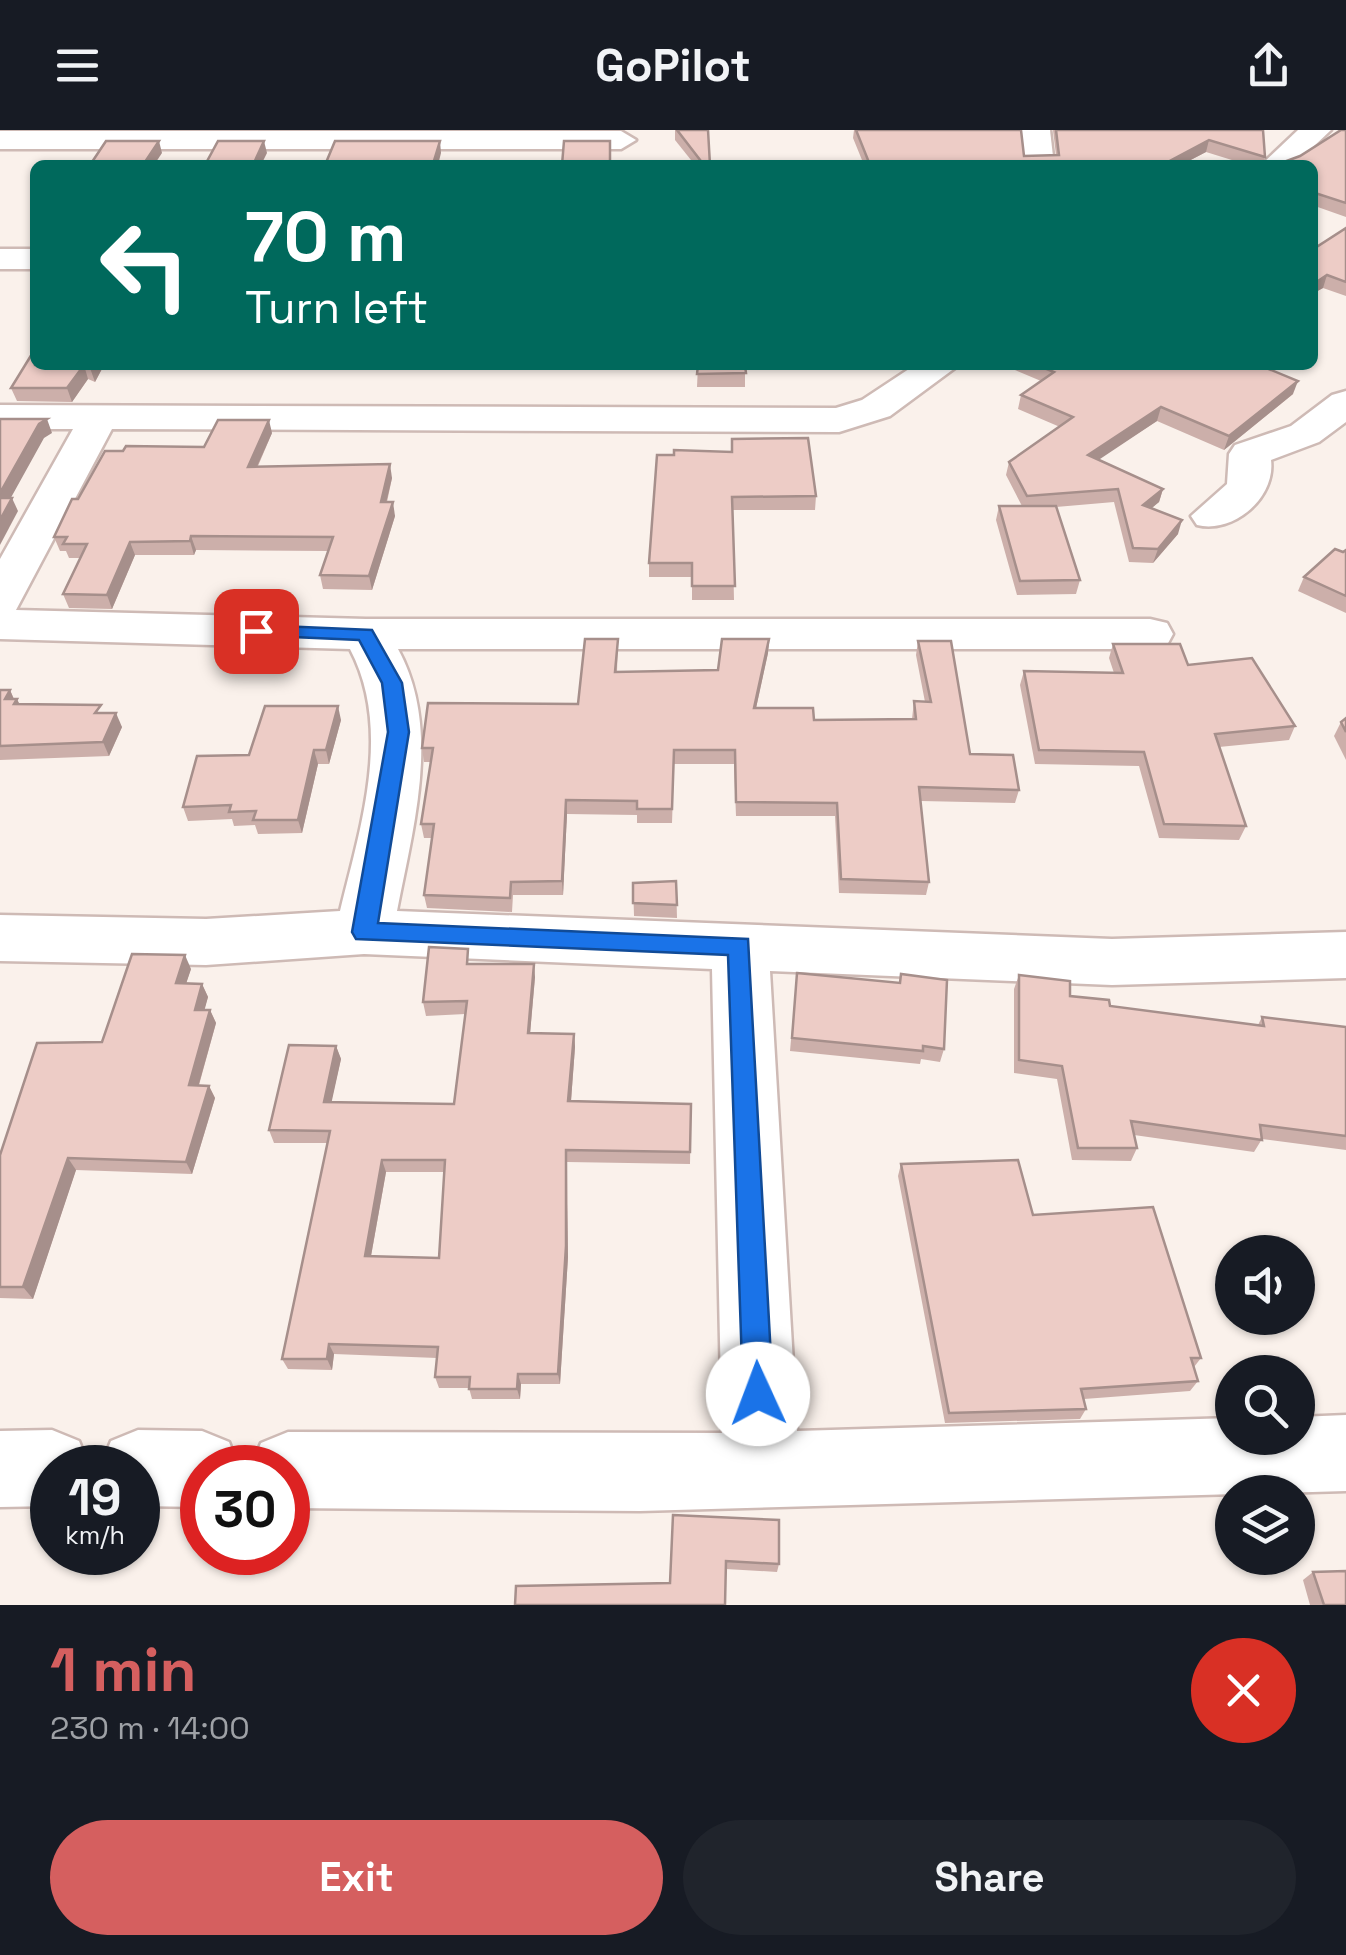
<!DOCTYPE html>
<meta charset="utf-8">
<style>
:root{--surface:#171b24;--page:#20242c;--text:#f1f3f6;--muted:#9ea1a6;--accent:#d55f5f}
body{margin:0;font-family:"Space Grotesk",sans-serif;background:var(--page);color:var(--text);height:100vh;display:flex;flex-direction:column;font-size:38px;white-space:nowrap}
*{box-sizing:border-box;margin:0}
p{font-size:32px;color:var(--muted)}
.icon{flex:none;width:55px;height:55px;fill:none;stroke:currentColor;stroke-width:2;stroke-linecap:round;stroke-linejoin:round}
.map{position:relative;height:1475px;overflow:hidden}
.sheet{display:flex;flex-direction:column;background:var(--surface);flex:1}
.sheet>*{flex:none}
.top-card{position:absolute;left:30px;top:30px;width:1288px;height:210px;border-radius:15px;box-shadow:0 2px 8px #0004;background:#00695c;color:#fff;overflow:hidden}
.controls{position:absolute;left:1215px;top:1105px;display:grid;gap:20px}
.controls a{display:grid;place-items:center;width:100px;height:100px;border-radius:50%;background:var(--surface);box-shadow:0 2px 8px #0004;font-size:50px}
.speed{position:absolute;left:30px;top:1315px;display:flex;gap:20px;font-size:50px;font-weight:700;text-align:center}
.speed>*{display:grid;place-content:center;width:130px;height:130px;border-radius:50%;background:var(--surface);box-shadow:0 2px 8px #0004;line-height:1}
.speed small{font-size:25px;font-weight:400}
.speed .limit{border:15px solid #d22;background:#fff;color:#111}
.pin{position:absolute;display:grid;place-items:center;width:85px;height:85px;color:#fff;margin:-42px;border-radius:20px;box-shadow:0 5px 15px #0006}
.me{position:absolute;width:110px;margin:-55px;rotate:358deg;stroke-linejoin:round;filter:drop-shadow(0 0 8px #0008)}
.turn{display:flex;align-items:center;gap:35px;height:210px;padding:0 50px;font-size:45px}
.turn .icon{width:130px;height:130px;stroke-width:2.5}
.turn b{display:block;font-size:70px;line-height:85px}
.round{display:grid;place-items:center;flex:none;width:105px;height:105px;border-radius:52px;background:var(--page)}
.overview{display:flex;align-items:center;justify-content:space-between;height:170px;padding:0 50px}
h1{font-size:60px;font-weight:600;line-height:75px;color:var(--accent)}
.button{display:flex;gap:20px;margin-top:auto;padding:20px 50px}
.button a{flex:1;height:115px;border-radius:60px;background:var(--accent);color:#fff;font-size:40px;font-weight:600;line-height:115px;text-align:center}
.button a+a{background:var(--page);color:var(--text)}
header{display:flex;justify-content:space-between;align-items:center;height:130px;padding:0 50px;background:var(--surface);font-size:45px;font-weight:600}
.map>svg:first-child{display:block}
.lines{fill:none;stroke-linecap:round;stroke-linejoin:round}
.minor-casing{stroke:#cebab5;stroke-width:5}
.minor{fill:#fff;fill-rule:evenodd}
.wall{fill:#ccafaa;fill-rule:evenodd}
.shaded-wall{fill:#a68f8b}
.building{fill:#edccc6;stroke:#a68f8b;stroke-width:2.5;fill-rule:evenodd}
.route{fill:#1a73e8;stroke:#114b97;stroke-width:2.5}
</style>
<header><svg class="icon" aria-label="menu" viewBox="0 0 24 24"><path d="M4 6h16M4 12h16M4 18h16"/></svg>GoPilot<svg class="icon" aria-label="share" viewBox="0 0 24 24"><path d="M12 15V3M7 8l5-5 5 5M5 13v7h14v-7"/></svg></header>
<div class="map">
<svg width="1346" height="1475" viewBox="0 0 1346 1475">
<rect width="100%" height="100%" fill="#faf1eb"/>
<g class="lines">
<g class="minor-casing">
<g id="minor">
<polygon points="1020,0 1050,0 1054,35 1024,35"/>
<polygon points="1298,0 1331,0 1294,35 1261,35"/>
<polygon points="0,1 621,1 636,10 621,19 0,19"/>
<rect x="0" y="119" width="35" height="20"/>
<path d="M915,235H959L890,286L839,302L112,299L16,480L366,489H1150L1167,493L1173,504L1167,515L1150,519H398C442,599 413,697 397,781L1112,809L1346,802V848L1112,855L770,841L797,1301L1232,1288V1308H1298V1287L1346,1285V1361L640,1381L288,1378V1338H251L261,1313L288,1302L722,1303L712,839L364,824L206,835L0,831V785L206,789L340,781C360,698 393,600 350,519L0,509V429L73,299H0V275L836,278L862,270Z"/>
<path d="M1346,261V292L1319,312L1271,330C1276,368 1233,404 1197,395L1191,386L1227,354L1229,324L1235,315L1291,296L1332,265Z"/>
<polygon points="52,1300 79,1311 90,1338 52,1338 52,1376 0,1377 0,1301"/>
<polygon points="138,1300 202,1301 229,1312 239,1338 202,1338 202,1377 138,1376 138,1338 100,1338 111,1311"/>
</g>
</g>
<use href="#minor" class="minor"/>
</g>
<g class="wall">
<polygon points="675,0 708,0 710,35 695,35 675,10"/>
<polygon points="854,0 1024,26 1056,25 1053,0 1263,0 1265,27 1262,35 1248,35 1206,22 1181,35 864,35 853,8"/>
<polygon points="1346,0 1346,87 1312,75 1312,35 1280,35 1281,33 1300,26"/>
<polygon points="1346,98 1346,166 1323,158 1312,164 1312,120"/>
<polygon points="35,235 104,235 95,252 88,249 72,272 17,271 11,258"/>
<polygon points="698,235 745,235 745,257 697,257"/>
<polygon points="1003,235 1259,235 1293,264 1224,320 1157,291 1098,329 1163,359 1159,372 1151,378 1178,404 1153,433 1129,432 1114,372 1056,377 1080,450 1076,464 1017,465 996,390 999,376 1022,376 1006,345 1009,332 1060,297 1018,279 1021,265 1041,251"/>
<polygon points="272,303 258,336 392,348 387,372 395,386 372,460 323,459 320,445 328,421 196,420 194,425 135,425 112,479 69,478 63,464 80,428 69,428 66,421 60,421 54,407 78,369 123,321 204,317"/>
<polygon points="732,309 816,366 815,380 732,380 734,470 692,470 692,447 649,447 649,433 674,325 731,321"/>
<polygon points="1346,420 1346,483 1298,461 1304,447"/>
<polygon points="618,509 617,542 718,540 769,509 768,523 756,578 814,590 912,589 914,571 925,572 916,525 918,511 970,624 1019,660 1015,673 921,671 929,752 926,765 839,763 835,686 736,686 734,634 674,634 672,693 637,693 637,685 567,684 563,765 513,765 512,782 427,778 424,765 432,708 424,708 421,694 431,632 424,632 422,618 578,574"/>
<polygon points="1113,514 1188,535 1295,596 1289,610 1219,617 1246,696 1239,710 1159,708 1139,636 1035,634 1020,555 1024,541 1114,543 1109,528"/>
<polygon points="0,560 10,560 14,569 20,574 104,583 122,597 109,626 0,630"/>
<polygon points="1346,588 1346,630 1334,606 1341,592"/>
<polygon points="341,590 329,634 318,634 302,703 258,704 255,695 234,696 232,689 188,691 183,677 249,625"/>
<polygon points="676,751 677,788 634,786 633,753"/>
<path d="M471,834L535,847L530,903L574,904L575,917L571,971L691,974L690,1034L567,1032L568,1127L560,1254H521L520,1269H472L469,1258H439L435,1247L437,1228L334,1224L332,1240L288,1239L282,1229L328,1013H274L269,1000L336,916L341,929L331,972L454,974L465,884L426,886L423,872ZM386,1042H445L439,1128L371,1126Z"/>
<polygon points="191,839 186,853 202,854 208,867 204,880 210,880 216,893 199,955 209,956 215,968 192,1044 76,1040 33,1169 0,1168 0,1025 102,912"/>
<polygon points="797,843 899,853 901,844 944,919 940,932 921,929 920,934 790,921"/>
<polygon points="1019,845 1070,866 1110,876 1258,895 1262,887 1346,897 1346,1020 1262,1009 1254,1022 1134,1005 1137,1018 1131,1031 1072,1030 1057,949 1014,943 1014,859"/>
<polygon points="901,1034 1033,1085 1201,1228 1194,1237 1198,1251 1190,1261 1084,1269 1086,1279 1080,1289 945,1293 898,1046"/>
<polygon points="673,1385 779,1434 777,1442 726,1439 670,1453"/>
<polygon points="1313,1442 1346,1475 1310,1475 1303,1450"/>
</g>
<g class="shaded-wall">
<polygon points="1209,10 1206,22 1181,35 1162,35"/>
<polygon points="159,11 162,23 154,35 143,35"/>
<polygon points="264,11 267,23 261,35 253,35"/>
<polygon points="440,11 441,23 438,35 433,35"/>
<polygon points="1327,145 1323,158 1312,164 1312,155"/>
<polygon points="84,235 88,249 72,272 67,258"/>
<polygon points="92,235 104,235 95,252 90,238"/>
<polygon points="1298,251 1293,264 1224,320 1229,306"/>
<polygon points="1161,277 1157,291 1085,339 1088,325"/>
<polygon points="47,289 52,303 44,308 3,382 0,375 0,363 39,294"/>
<polygon points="269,290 272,303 251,350 248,337"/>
<polygon points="390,334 392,348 383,386 381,372"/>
<polygon points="1163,359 1159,372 1139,389 1143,375"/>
<polygon points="12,368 18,381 0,415 0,390"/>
<polygon points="393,372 395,386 372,460 369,446"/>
<polygon points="1182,390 1178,404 1153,433 1158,419"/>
<polygon points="191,406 196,420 194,425 190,411"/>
<polygon points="130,412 135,425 112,479 107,465"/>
<polygon points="769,509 768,523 753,592 754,578"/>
<polygon points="10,560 15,572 17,569 24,583 5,569"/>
<polygon points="338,576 341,590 329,634 326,620"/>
<polygon points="116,583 122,597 109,626 103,612"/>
<polygon points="314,620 318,634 302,703 298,690"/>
<polygon points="566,670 567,684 563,765 562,751"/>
<polygon points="185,825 191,839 182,866 176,853"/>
<polygon points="534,834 535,847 529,916 528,903"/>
<polygon points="202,854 208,867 201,893 195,880"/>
<polygon points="210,880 216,893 195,968 189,955"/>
<polygon points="574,904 575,917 570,984 568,971"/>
<polygon points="336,916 341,929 329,984 324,972"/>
<polygon points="209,956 215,968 192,1044 186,1032"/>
<polygon points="566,1020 568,1127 560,1254 558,1244"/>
<polygon points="68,1028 76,1040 33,1169 23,1157"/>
<polygon points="382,1030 386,1042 369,1137 365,1126"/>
<polygon points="329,1214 334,1224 332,1240 327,1229"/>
<polygon points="518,1244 521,1254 520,1269 517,1259"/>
</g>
<g class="building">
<polygon points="677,0 708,0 710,35 704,35"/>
<polygon points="856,0 1021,0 1024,26 1059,25 1056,0 1263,0 1265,27 1209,10 1162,35 870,35"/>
<polygon points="1341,0 1346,0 1346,73 1312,62 1312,35 1289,35 1281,33 1300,26"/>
<polygon points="106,11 159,11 143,35 90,35"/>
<polygon points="218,11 264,11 253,35 205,35"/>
<polygon points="335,11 440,11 433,34 493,33 493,35 325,35"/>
<polygon points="564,11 610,11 610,35 562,35"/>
<polygon points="261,32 309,32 308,35 260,35"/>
<polygon points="1346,98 1346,152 1327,145 1312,155 1312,120"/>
<polygon points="35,219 35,235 92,235 90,238 84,235 67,258 11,258"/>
<polygon points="698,235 745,235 746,243 697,244"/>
<polygon points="1037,235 1259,235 1298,251 1229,306 1161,277 1088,325 1163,359 1143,375 1182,390 1158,419 1133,418 1118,359 1027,366 1009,332 1073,287 1021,265 1054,242"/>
<polygon points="0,289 47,289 39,294 0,363"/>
<polygon points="218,290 269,290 248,337 390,334 381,372 393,372 369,446 320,445 333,407 191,406 190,411 130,412 107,465 63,464 87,414 63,414 67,407 54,407 72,369 78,369 105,321 123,321 126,316 204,317"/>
<polygon points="808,308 816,366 732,367 735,456 692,456 692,433 649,433 657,325 674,325 674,320 732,322 732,309"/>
<polygon points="0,368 12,368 0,390"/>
<polygon points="999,376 1056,376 1080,450 1020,451"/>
<polygon points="1335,419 1343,422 1346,420 1346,466 1304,447"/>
<polygon points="585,509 618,509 615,542 718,540 722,509 769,509 754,578 813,578 814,590 916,589 914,571 931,572 918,511 951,511 970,624 1013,625 1019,660 919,657 929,752 841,749 837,673 736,672 735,620 674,620 672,679 637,679 637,671 566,670 562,751 511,752 510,768 424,765 434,694 421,694 433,618 422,618 428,573 578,574"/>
<polygon points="1113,514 1180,514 1188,535 1252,528 1295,596 1215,604 1246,696 1164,694 1144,622 1039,620 1024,541 1123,543"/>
<polygon points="0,560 10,560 5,569 17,569 14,574 101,575 95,583 116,583 103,612 0,616"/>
<polygon points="265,576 338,576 326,620 314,620 298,690 253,690 256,681 229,682 231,675 183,677 197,626 249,625"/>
<polygon points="1346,588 1346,602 1341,592"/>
<polygon points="676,751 677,775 633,773 633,753"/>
<path d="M429,817L468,819L467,834H534L528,903L574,904L568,971L691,974L690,1022L566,1020V1116L558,1244H518L517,1259H469L470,1247H435L438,1217L329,1214L327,1229H282L330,1001L269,1000L289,915L336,916L324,972L454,974L467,871L423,872ZM382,1030H445L439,1128L365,1126Z"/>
<polygon points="132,824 185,825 176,853 202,854 195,880 210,880 189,955 209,956 186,1032 68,1028 23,1157 0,1157 0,1025 37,913 102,912"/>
<polygon points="797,843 900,853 901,844 947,850 944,919 923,916 923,921 792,908"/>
<polygon points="1019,845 1070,851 1070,866 1109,870 1110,876 1264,896 1262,887 1346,897 1346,1006 1260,995 1262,1010 1131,991 1137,1018 1078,1018 1062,936 1019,930"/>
<polygon points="1018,1030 1033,1085 1153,1077 1201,1228 1191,1228 1198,1251 1081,1259 1086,1279 949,1283 901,1034"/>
<polygon points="673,1385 779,1390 779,1434 726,1431 725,1475 515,1475 516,1456 670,1453"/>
<polygon points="1346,1441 1346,1475 1324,1475 1313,1442"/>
</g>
<polygon class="route" points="256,495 372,500 402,553 409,602 378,793 748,809 773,1264 768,1275 758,1280 747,1275 743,1264 728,825 356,809 352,802 388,602 382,553 359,510 249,505 249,497"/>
</svg>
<div class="controls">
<a><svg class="icon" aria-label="sound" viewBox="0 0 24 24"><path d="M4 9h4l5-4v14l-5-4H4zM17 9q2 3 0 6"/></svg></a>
<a><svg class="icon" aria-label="search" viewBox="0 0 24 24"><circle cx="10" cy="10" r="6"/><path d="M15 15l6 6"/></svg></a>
<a><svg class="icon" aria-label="layers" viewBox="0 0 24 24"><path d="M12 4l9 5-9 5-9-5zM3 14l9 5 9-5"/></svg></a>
</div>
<div class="speed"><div>19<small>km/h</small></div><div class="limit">30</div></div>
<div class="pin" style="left:256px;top:501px;background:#d93025"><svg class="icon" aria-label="arrive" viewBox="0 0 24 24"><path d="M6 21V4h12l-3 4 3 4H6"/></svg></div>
<svg class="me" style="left:758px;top:1264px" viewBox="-20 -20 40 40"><circle r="19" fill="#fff"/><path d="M0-13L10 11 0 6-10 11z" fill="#1a73e8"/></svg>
<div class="top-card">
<div class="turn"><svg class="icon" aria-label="left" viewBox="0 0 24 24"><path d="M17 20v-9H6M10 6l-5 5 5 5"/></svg><div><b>70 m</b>Turn left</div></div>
</div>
</div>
<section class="sheet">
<div class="overview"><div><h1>1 min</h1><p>230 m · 14:00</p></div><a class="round" style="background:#d93025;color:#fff"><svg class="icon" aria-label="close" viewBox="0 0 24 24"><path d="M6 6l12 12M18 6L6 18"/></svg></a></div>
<div class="button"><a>Exit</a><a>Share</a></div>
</section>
